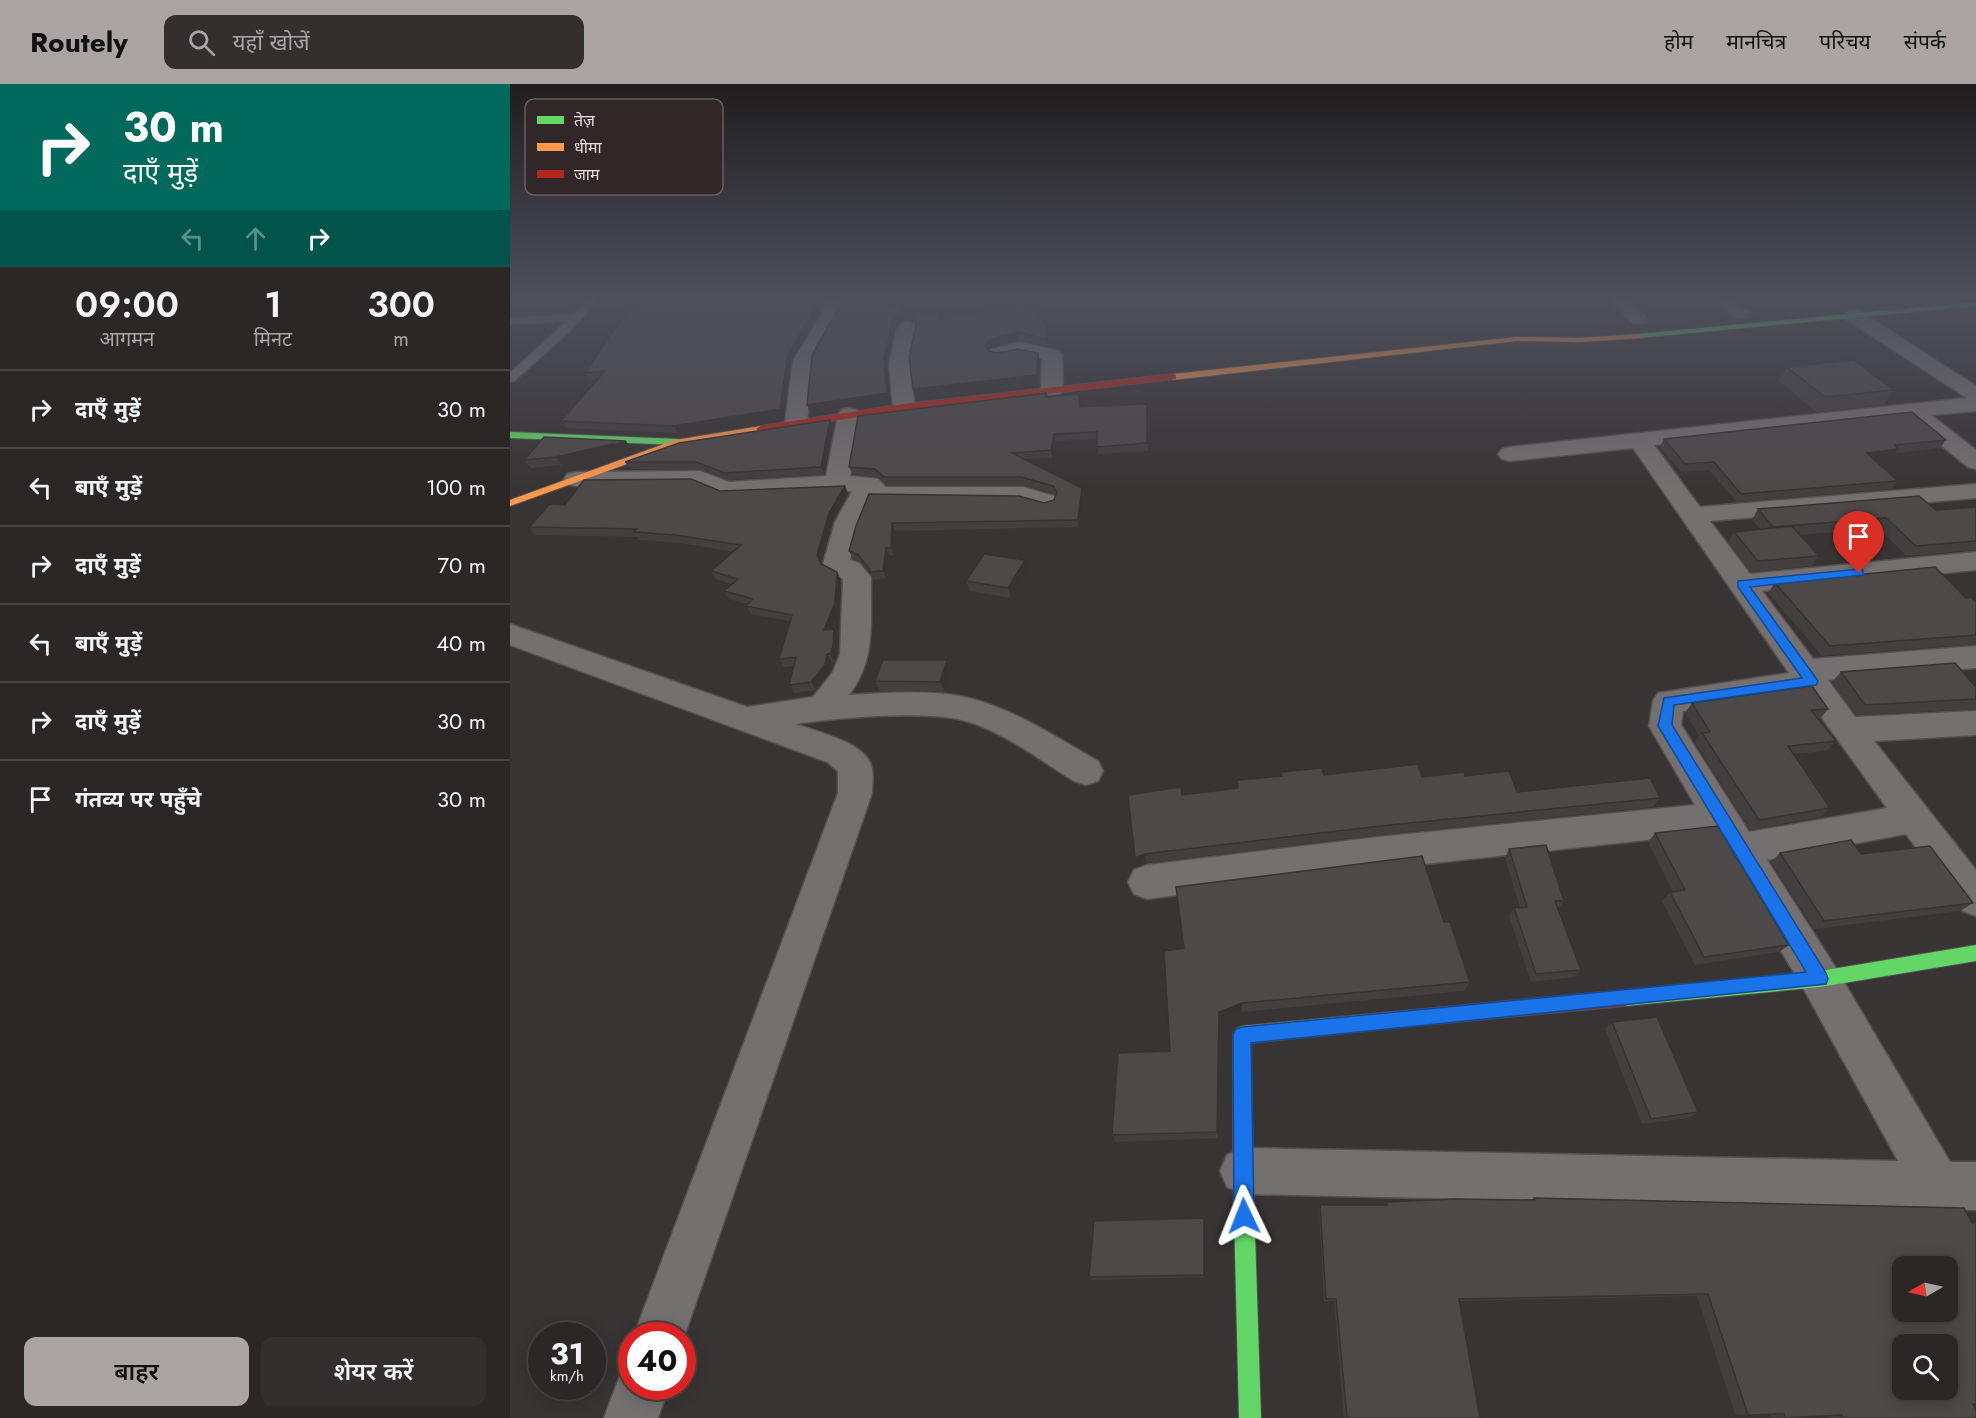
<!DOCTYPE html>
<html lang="hi">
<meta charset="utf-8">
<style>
:root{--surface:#2b2727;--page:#332f2f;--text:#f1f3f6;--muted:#a6a5a7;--line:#474444;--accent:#aba4a4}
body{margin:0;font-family:Jost,"Noto Sans Devanagari",sans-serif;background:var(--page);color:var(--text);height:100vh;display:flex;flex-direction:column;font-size:22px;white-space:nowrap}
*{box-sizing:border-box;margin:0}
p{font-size:20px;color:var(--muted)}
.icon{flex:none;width:33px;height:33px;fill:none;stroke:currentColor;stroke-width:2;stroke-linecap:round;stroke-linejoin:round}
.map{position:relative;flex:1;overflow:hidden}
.details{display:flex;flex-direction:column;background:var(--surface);width:510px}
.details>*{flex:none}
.top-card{background:#00695c;color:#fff;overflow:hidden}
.needle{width:39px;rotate:261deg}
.tools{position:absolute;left:1382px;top:1172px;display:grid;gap:12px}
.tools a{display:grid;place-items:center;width:66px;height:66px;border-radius:12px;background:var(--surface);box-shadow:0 3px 15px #0003,0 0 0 2px var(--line);font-size:30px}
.speed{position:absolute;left:18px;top:1238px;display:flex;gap:12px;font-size:30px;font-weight:700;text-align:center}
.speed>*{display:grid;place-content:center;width:78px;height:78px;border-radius:50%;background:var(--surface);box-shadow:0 3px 15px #0003,0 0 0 2px var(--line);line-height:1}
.speed small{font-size:15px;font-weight:400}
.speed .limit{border:9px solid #d22;background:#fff;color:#111}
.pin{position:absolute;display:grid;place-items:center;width:51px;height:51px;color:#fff;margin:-62px -26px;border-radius:50% 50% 50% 0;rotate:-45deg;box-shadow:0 0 6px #0007}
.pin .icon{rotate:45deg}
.me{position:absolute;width:66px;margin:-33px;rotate:358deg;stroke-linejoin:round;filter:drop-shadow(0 0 4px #0008)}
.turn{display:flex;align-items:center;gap:21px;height:126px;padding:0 24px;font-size:27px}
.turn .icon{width:78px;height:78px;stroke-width:2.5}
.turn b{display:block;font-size:42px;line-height:51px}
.lanes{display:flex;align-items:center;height:57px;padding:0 24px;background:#0003;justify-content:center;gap:30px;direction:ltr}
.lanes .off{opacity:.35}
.eta{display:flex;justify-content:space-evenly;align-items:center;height:102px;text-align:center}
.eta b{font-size:36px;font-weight:600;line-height:42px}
.button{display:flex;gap:12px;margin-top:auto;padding:12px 24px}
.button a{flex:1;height:69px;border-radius:12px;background:var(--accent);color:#111;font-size:24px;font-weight:600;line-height:69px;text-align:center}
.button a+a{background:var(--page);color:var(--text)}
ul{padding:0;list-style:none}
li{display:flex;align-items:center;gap:18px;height:78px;padding:0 24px;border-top:2px solid var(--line)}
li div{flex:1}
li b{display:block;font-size:22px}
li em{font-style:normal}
header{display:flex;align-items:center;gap:36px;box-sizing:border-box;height:84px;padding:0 30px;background:var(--accent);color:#111}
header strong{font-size:28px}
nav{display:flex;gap:33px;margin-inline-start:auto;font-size:21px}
.search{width:420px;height:54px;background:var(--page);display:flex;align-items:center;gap:15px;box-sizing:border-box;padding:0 21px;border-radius:12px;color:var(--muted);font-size:22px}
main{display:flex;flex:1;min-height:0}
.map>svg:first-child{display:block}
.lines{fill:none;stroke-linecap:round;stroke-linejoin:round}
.lane-casing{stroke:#555050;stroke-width:3}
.street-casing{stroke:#555050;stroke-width:3}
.fast-casing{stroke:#555050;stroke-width:2}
.slow-casing{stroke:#555050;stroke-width:2}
.jam-casing{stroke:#555050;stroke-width:2}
.lane{fill:#747070;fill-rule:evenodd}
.street{fill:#747070;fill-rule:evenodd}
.fast{fill:#63d668;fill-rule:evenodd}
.slow{fill:#ff974d;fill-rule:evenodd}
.jam{fill:#b3261e;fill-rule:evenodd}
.wall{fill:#433f3f}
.shaded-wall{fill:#373333}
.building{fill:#4e4949;stroke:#373333;stroke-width:1.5;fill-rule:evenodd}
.route{fill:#1a73e8;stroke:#114b97;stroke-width:1.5}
.key{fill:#322728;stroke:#695e60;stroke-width:1.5}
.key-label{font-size:16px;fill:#e8e0e1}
</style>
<header>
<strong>Routely</strong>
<div class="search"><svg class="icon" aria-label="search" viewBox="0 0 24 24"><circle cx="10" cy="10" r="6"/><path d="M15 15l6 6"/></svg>यहाँ खोजें</div>
<nav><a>होम</a><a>मानचित्र</a><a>परिचय</a><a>संपर्क</a></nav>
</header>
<main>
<section class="details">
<div class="top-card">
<div class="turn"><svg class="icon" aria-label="right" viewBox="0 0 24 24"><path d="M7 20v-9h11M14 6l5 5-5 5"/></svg><div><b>30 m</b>दाएँ मुड़ें</div></div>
<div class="lanes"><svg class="icon off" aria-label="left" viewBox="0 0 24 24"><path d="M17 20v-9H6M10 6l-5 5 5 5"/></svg><svg class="icon off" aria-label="ahead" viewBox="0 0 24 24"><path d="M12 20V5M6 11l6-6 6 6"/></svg><svg class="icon" aria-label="right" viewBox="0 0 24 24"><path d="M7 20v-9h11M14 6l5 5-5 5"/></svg></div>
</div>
<div class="eta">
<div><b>09:00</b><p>आगमन</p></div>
<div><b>1</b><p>मिनट</p></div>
<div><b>300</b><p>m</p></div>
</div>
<ul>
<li><svg class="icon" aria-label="right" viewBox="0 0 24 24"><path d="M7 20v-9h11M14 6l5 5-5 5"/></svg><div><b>दाएँ मुड़ें</b></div><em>30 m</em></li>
<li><svg class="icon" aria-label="left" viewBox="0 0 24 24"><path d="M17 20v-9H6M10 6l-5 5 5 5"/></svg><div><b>बाएँ मुड़ें</b></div><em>100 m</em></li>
<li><svg class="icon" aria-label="right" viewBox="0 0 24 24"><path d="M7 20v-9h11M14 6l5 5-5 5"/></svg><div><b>दाएँ मुड़ें</b></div><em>70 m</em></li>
<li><svg class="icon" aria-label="left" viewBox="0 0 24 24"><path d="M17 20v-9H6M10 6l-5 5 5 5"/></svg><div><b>बाएँ मुड़ें</b></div><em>40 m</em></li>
<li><svg class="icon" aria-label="right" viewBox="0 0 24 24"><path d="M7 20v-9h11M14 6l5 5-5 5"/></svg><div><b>दाएँ मुड़ें</b></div><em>30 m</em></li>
<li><svg class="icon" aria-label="arrive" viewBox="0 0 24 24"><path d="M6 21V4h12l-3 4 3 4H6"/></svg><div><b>गंतव्य पर पहुँचे</b></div><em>30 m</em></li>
</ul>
<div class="button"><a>बाहर</a><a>शेयर करें</a></div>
</section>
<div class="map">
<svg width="1466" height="1334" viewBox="0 0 1466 1334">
<rect width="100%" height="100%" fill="#393434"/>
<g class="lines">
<g class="lane-casing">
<polygon id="lane" points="78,215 88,215 60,247 4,297 0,298 0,289 57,237 0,240 0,234 63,231"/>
</g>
<g class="street-casing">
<g id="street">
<polygon points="316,215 334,215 329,231 303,277 297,339 294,344 286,346 278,344 275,339 283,277 311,231"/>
<polygon points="1099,215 1118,215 1138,235 1136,239 1122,239"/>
<polygon points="1201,215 1222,215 1241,230 1239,234 1225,234"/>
<path d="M1344,226L1351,228L1466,302V327L1421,331L1466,366V385L1458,383L1397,334L1144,361L1190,423L1466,400V414L1200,437L1240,490L1466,468V486L1252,507L1303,575L1466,562V584L1318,596L1345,633L1466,627V651L1364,657L1466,786V832L1453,827L1396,750L1257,776L1324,881L1440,1078H1466V1126L733,1110L717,1103L710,1087L717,1071L733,1064L1388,1077L1296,909L1201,749L868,785L637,815L624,810L618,798L624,786L637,781L868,753L1185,721L1139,642L1143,617L1148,609L1279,589L1123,364L1000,377L992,375L988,370L992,365L1000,363L1457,314L1337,236L1335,232L1337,228ZM1294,609L1377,724L1239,748L1171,641L1173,627Z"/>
<polygon points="397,238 404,240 407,244 399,281 405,323 402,328 394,330 386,328 383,323 379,281 387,244 390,240"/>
<polygon points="510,258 549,267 552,271 553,305 550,310 542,311 534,310 531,305 532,275 510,270 489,275 482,273 479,269 482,265"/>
<path d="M339,324L347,326L350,331L340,392L368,395L376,403H513L544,412L547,417L544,422L535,424L511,417H370L361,415L347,449L340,476L349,479L361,493C360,537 367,574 339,611C377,609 417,605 455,613C503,624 545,653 588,677L593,687L588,697L576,701L564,697C531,677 497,650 459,638C419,625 328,634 285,640C305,647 354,658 361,681C364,689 362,700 362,709L172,1259V1251H124L328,709V687L317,678L0,561V540L237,623L303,613L323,588L330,570L333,495L316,486L313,480L325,438L342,407L215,413L186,401L66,402L57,400L54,395L57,390L66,388L190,387L219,398L316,392L328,331L331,326Z"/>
<polygon points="122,1280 122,1302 159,1302 148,1334 94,1334 113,1283"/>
</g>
</g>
<g class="fast-casing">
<g id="fast">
<polygon points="1466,218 1466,222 1129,254 1125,252 1129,250"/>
<polygon points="0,348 168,355 173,358 168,361 0,354"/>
<polygon points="1466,861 1466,877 1310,903 1115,922 1109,920 1107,914 1109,908 1115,906 1310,887"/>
<polygon points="903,926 909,928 912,934 909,940 903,942 741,959 743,1087 751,1334 729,1334 723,1087 723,951 726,945 732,942"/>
</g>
</g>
<g class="slow-casing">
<g id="slow">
<polygon points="1129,250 1132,250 1132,254 1070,258 1007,257 663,296 659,293 663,290 1007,253 1070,254"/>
<polygon points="251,342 254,343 254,347 170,361 0,422 0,416 165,356"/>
</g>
</g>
<g class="jam-casing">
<g id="jam">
<polygon points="663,290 666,291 666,295 394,326 251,348 246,345 251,342 394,320"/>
<polygon points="1115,906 1121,908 1123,914 1121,920 1115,922 903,942 897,940 894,934 897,928 903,926"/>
</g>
</g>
<use href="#lane" class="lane"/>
<use href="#street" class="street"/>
<use href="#fast" class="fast"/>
<use href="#slow" class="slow"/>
<use href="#jam" class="jam"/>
</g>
<g class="wall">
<polygon points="266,215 315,215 309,230 281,277 274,332 168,349 56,344 51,337 88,295 80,296 75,289 215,219 265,216"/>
<polygon points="1162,215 1210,215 1207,223 1173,225"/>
<polygon points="1225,215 1281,215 1278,222 1237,224"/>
<polygon points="404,232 431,237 537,241 538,249 538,262 509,256 481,263 478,267 487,269 530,277 529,299 406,312 403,305 406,239"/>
<polygon points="1277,283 1383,306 1374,321 1306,328 1269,297"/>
<polygon points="569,310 570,323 637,320 638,367 588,370 587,355 546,357 542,374 515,375 572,404 573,412 569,443 385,447 384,471 379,471 376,494 363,496 360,488 351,478 343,475 339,467 346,442 534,419 544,416 546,412 545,410 513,401 377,401 368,393 343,390 339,383 537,313"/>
<polygon points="323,343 314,390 219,396 190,385 120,385 115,378"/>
<polygon points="1154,355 1436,356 1430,364 1386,369 1383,373 1364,375 1388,397 1382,405 1227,418 1199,386 1171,388 1150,363"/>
<polygon points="116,357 121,365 106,371 105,369 52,381 21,384 14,376"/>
<polygon points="210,407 338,409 323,437 311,479 327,488 331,496 329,527 322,545 324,545 328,553 328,570 325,578 322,578 319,589 306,606 284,609 279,601 284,582 274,583 269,575 280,537 241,530 236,522 238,520 219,515 214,507 222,500 206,495 201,487 224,468 170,459 129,456 127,453 25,451 19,443 55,421"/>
<polygon points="1466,423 1466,466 1397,472 1368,444 1290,451 1309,472 1301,482 1241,488 1218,458 1224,448 1250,445 1242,436 1248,425 1426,426"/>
<polygon points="518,486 501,514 460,507 456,497"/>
<polygon points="1265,499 1456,514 1466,518 1466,560 1312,572 1258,509"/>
<polygon points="437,576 441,586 435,608 370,607 365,597"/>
<polygon points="1331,588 1466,603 1466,625 1346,631 1322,598"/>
<polygon points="1182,619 1318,625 1310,635 1308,635 1326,657 1316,667 1284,670 1320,724 1310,733 1240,746 1185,658 1189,652 1175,629"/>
<polygon points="771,688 814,691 912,693 955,692 1007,708 1150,714 1143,723 868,751 637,779 627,783 672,711 727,704 727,696 771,692"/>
<polygon points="1145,749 1279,861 1269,868 1185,881 1152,817 1160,808 1163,808 1138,758"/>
<polygon points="999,765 1054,817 1048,825 1071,886 1065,893 1021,898 999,832 1004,824 1010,824 995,774"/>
<polygon points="1270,769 1351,770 1463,819 1450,827 1304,845 1261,778"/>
<polygon points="934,838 960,898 954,907 732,928 710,936 708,1054 606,1058 602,1051 660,967 654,867"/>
<polygon points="1102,938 1188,1028 1178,1034 1132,1040 1095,945"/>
<polygon points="1024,1114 1463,1320 1466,1334 1317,1334 1316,1332 1275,1334 1261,1333 1260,1330 1238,1331 1225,1330 1187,1212 950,1217 970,1334 834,1334 824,1217 814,1217 809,1125 810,1121 875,1121 877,1118 1021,1116"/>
<polygon points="694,1134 695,1137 695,1193 583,1196 579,1193"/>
</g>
<g class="shaded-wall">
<polygon points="310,215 315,215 309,230 281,277 274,332 168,349 164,342 278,270"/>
<polygon points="385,215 387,215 388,220 380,230 378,223"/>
<polygon points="391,223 393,230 385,244 377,281 380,316 300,328 297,321 383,237"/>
<polygon points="537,241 538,249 538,262 536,255"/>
<polygon points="508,248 509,256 481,263 477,269 475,261 480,255"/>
<polygon points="528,269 530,277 529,299 406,312 403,305"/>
<polygon points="320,336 323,343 314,390 311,383"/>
<polygon points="544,350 546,357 542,374 541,366"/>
<polygon points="116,357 121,365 106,371 105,369 52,381 46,373"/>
<polygon points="1388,365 1383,373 1351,377 1357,369"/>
<polygon points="335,402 338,409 323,437 311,479 307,471 319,429"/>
<polygon points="572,404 573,412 569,443 568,436"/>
<polygon points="382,439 385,447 384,471 381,464"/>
<polygon points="376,464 379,471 376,494 373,487"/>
<polygon points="515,476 518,486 501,514 498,504"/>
<polygon points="327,488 331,496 329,527 318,554 314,546"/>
<polygon points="324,545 328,553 328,570 325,578 320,570"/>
<polygon points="317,570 322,578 319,589 306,606 301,598"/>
<polygon points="437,576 441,586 435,608 430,598"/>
<polygon points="635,770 637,779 627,783 625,774"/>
<polygon points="732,919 732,928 710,936 708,1054 707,1048 709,928"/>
<polygon points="694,1134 695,1137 695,1193 694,1191"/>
</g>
<g class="building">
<polygon points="134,215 168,215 215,219 265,216 266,215 310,215 306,223 278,270 270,325 164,342 51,337 95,287 75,289 117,227"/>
<polygon points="332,215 385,215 378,223 391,223 383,237 374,274 377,309 297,321 302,271 328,225"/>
<polygon points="1173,215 1210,215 1176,217"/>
<polygon points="516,218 537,241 536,255 508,248 480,255 475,261 478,267 487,269 508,265 528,269 527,291 403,305 399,273 407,237 404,232 429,230 428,237"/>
<polygon points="1344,276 1383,306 1315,313 1277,283"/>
<polygon points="536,309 536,313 569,310 570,323 637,320 637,359 587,363 587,348 544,350 541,366 502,369 572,404 568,436 382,439 381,464 376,464 373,487 360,488 359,484 347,470 339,467 346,442 359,410 509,412 534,419 544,416 547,408 543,402 511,393 374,393 365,385 339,383 348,332"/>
<polygon points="1402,328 1436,356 1385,361 1388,365 1357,369 1388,397 1231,410 1204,378 1175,380 1154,355"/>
<polygon points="320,336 311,383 215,389 186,378 115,378 169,359"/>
<polygon points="34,353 116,357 100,362 102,360 46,373 14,376"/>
<polygon points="181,395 210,407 335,402 319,429 307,471 311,480 327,488 325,519 314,546 324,545 323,562 320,570 317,570 315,581 301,598 279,601 286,573 269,575 282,531 236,522 243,515 214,507 228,495 201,487 231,461 165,451 124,448 127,445 19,443 40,420 55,421 74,396"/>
<polygon points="1409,412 1426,426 1466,423 1466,457 1406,462 1376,434 1263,443 1248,425"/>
<polygon points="1282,442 1309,472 1248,477 1224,448"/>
<polygon points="474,470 515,476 498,504 456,497"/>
<polygon points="1425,483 1456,514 1461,513 1466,518 1466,551 1320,562 1265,499"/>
<polygon points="373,576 437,576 430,598 365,597"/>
<polygon points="1445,579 1466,603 1466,615 1355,621 1331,588"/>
<polygon points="1302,602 1318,625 1301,626 1326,657 1278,662 1320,724 1249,736 1192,649 1200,648 1182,619"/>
<polygon points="908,680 912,693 954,688 955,692 999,687 1007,708 1140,694 1150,714 870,742 635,770 625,774 618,711 671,703 672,711 728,704 727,696 772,692 771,688 812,684 814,691"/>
<polygon points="1208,742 1279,861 1194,873 1160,808 1175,806 1145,749"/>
<polygon points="1341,756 1351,770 1420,762 1463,819 1314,837 1270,769"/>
<polygon points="1036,761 1054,817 1045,817 1071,886 1026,890 1004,824 1017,823 999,765"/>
<polygon points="912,772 934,838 940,838 960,898 732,919 709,928 707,1048 602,1051 608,969 660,967 654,867 674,864 666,803"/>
<polygon points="1147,933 1188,1028 1141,1035 1102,938"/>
<path d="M1024,1114L1454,1124L1462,1139H1466V1320H1463L1466,1326V1334H1333L1332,1331L1275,1334L1274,1330L1238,1331L1198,1210L949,1215L970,1334H837L826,1215H816L810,1121H877V1118L945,1115L1025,1116ZM1392,1182H1437V1227H1392ZM1392,1260H1437V1305H1392Z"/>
<polygon points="694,1134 694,1191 579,1193 584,1137"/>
</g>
<linearGradient id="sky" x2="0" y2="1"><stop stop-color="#1f1d1d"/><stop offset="0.53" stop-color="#4e505c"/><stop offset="1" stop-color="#4e505c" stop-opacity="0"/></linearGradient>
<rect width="1466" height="402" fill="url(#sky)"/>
<polygon class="route" points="1349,485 1353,486 1353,491 1240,503 1306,594 1308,597 1306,601 1164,621 1162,641 1316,889 1318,895 1316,900 741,959 744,1132 741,1139 734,1142 727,1139 724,1132 723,951 726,945 732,943 1296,888 1148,642 1154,614 1292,594 1228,503 1228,497"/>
<rect x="15" y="15" width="198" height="96" rx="9" class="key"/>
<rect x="27" y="32" width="27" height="8" fill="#63d668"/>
<rect x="27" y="59" width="27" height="8" fill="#ff974d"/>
<rect x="27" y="86" width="27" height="8" fill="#b3261e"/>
<g class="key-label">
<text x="64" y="42">तेज़</text>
<text x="64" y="69">धीमा</text>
<text x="64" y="96">जाम</text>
</g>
</svg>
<div class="tools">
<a><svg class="needle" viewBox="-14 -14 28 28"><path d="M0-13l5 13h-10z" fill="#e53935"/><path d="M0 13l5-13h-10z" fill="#a6a5a7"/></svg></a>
<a><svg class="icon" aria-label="search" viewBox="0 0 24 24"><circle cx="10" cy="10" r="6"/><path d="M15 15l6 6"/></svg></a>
</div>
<div class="speed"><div>31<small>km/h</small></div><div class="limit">40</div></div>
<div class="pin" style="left:1349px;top:489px;background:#d93025"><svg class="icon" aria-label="arrive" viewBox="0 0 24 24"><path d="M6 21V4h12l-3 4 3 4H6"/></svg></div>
<svg class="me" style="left:734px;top:1132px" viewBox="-20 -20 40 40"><path d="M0-17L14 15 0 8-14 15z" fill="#1a73e8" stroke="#fff" stroke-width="4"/></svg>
</div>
</main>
